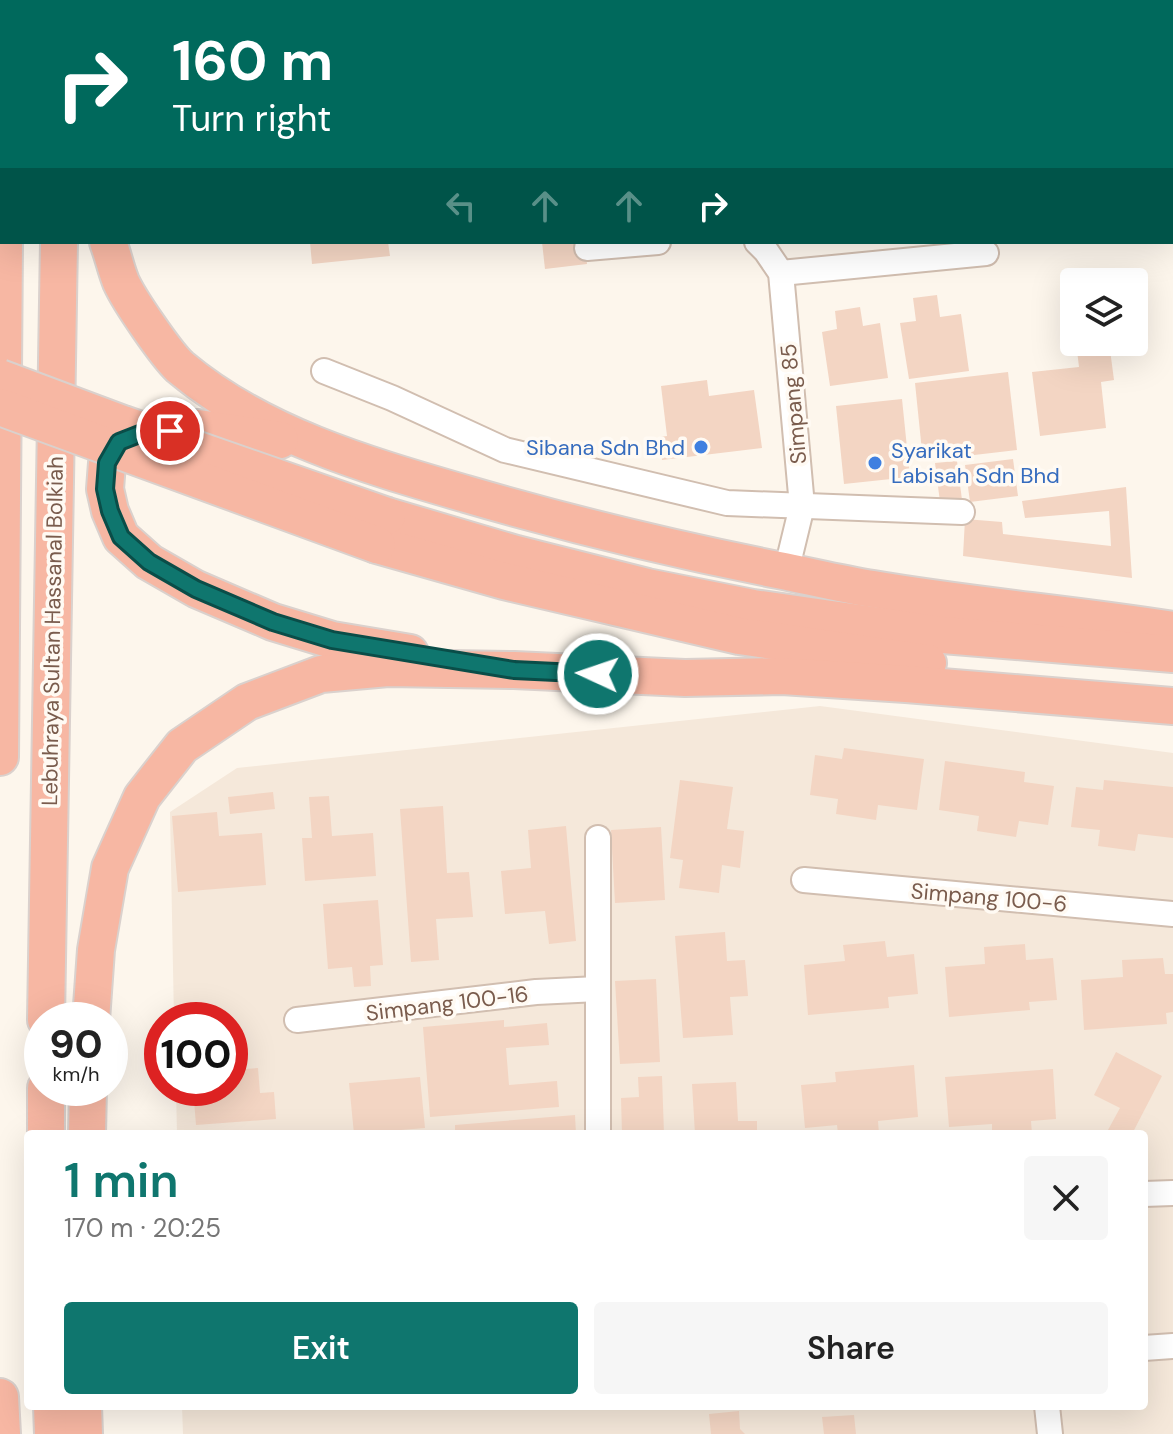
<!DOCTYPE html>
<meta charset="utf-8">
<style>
:root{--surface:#fff;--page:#f6f6f6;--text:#222;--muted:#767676;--accent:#0f766e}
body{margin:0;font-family:"DM Sans",sans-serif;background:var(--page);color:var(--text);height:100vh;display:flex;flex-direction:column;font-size:30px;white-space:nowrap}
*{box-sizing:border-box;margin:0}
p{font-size:26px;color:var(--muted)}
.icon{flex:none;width:44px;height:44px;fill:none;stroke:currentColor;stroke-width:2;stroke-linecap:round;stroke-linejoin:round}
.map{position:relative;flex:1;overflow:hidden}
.details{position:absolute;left:24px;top:1130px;width:1124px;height:280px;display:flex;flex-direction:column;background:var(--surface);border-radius:8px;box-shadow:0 8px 32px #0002}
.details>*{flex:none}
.guide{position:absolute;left:0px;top:0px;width:1174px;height:244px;box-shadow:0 8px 32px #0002;background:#00695c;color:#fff;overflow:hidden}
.fabs{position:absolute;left:1060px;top:268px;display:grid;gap:16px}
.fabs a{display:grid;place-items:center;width:88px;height:88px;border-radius:8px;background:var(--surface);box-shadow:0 8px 32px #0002;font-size:40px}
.speed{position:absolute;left:24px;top:1002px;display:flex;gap:16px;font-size:40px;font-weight:700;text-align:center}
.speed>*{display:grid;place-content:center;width:104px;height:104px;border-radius:50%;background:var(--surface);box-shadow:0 8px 32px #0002;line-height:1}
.speed small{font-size:20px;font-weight:400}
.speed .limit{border:12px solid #d22;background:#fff;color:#111}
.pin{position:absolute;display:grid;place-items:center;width:68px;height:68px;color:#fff;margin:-34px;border:4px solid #fff;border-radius:50%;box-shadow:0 2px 8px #0007}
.me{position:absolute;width:88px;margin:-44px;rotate:273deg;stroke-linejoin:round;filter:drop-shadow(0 0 6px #0008)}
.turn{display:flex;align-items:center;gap:28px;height:168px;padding:0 40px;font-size:36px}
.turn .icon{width:104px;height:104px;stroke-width:2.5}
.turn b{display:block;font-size:56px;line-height:68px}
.lanes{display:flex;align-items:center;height:76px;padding:0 40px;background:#0003;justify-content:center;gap:40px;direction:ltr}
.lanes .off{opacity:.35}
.round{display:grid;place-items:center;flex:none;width:84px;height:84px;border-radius:8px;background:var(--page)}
.overview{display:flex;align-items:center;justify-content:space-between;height:136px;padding:0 40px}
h1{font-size:48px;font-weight:600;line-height:60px;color:var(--accent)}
.primary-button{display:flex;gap:16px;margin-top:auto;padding:16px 40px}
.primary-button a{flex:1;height:92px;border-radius:8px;background:var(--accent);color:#fff;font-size:32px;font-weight:600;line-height:92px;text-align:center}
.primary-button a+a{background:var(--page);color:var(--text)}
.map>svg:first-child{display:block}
.residential{fill:#f5e8da}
.green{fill:#d8ecc9}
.building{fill:#f3d5c3}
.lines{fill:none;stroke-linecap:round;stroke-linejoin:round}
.minor-casing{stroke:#d1beb0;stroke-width:28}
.highway-casing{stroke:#dad1cd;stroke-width:40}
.minor{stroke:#fff;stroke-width:24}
.highway{stroke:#f7b7a3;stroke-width:36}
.highway-bridge-casing{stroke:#dad1cd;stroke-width:40;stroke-linecap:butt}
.highway-bridge{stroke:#f7b7a3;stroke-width:36}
.route-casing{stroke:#0a4d48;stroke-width:20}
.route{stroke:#0f766e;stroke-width:14}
.shop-dot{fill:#3f7fe0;stroke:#fffaf3;stroke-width:3}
.labels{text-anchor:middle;stroke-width:7;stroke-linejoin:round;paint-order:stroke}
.street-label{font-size:22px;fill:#7a5c4d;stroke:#fffaf3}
.shop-label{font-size:22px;fill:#366cbe;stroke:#fffaf3;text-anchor:end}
</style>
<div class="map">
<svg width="1173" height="1434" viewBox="0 0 1173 1434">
<rect width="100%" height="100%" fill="#fdf6ec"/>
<polygon class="residential" points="820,706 1173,753 1173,1434 183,1434 182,1406 1144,1406 1144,1134 177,1134 176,1088 230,1088 230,1020 174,1020 170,812 237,768"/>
<polygon class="green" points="976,0 1173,0 1172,157 1172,2 975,2"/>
<g class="building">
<polygon points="310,242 388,242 390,256 312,264"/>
<polygon points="542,242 585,242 587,264 545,269"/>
<polygon points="937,295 940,317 961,314 969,371 909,379 900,323 916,321 913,298"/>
<polygon points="860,307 863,326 880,323 888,378 830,386 822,332 837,329 835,311"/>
<polygon points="1076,342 1109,342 1114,380 1101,382 1106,428 1040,436 1032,372 1079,367"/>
<polygon points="1008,372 1017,450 923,461 915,383"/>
<polygon points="707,380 709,396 754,390 762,448 662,460 660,437 667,436 661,386"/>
<polygon points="902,399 910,477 844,484 836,406"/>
<polygon points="1013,459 1018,496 970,502 965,465"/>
<polygon points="957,461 962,500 940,502 935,463"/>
<polygon points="1126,487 1132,578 963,556 965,519 1002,522 1003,534 1111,546 1109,511 1025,518 1022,501"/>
<polygon points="844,748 924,759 917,810 878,805 876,820 836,814 838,799 810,795 815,755 842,759"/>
<polygon points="945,761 1025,772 1024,782 1054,786 1048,825 1019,821 1016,837 977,831 979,816 939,810"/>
<polygon points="680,780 733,787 727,829 744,831 740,868 722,865 719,893 679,888 683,860 670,858"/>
<polygon points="1104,780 1173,787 1173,838 1138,834 1135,851 1098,846 1100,830 1071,827 1076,787 1103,790"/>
<polygon points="273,792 275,809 230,814 228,797"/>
<polygon points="329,796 332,836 373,833 376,876 305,881 302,838 312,838 309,797"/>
<polygon points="443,806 447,873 469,872 473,917 436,919 439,960 411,962 400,809"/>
<polygon points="217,812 219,836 262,833 266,885 178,892 172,816"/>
<polygon points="566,826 576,941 549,944 545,911 505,914 501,871 531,868 528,830"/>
<polygon points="661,827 665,900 615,903 611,830"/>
<polygon points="378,900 383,965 370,966 371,986 354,987 352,967 328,969 323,904"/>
<polygon points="725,932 727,961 745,960 748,996 730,997 733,1035 683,1038 675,936"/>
<polygon points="885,941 887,957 914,954 918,994 888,997 889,1008 808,1015 804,965 845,961 843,945"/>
<polygon points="1025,944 1026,960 1053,958 1057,1000 1029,1002 1030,1010 949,1017 945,967 985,964 984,947"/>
<polygon points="1163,958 1165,974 1173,974 1173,1012 1166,1013 1167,1024 1084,1030 1081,980 1123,977 1122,960"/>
<polygon points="656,979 660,1062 620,1064 615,981"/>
<polygon points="216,1012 217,1020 188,1020 187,1014"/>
<polygon points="504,1020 504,1027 547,1023 549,1045 506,1048 509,1085 557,1081 559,1107 430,1117 423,1027"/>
<polygon points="1116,1052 1162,1076 1132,1134 1115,1134 1108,1130 1120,1108 1094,1095"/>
<polygon points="914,1065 918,1117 878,1121 879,1134 838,1134 837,1125 805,1128 801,1085 836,1082 835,1072"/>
<polygon points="258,1068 260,1093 274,1092 276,1119 196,1125 193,1088 230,1088 230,1070"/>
<polygon points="1053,1069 1056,1119 1031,1121 1032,1134 992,1134 992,1124 949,1127 945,1077"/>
<polygon points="662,1076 664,1134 622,1134 621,1098 639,1097 638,1077"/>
<polygon points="420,1077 425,1128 354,1134 349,1083"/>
<polygon points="736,1082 738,1121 757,1121 757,1134 695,1134 692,1084"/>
<polygon points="575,1115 576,1134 455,1134 455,1125"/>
<polygon points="739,1411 740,1429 745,1434 711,1434 709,1414"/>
<polygon points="854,1415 856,1434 824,1434 822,1417"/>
</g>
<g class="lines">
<g class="minor-casing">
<g id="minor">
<polyline points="181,0 181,2"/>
<polyline points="570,0 570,2"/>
<polyline points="757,242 766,251 781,273 802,506 786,572"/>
<polyline points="587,248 658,242"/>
<polyline points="781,273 986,253"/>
<polyline points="324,371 392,398 505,450 727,503 962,512"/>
<polyline points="804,880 1173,914"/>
<polyline points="297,1020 536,992 598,989"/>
<polyline points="598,1134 598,838"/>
<polyline points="1144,1194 1173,1193"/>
<polyline points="1144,1348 1173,1346"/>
<polyline points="1047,1406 1050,1434"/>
</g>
</g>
<g class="highway-casing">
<g id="highway">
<polyline points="1,0 2,10"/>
<polyline points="84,0 84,2"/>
<path d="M108,242C113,255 116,270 121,282C129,300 166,354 180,367C261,435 366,465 466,494C569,524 672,549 778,570C809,576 841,584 873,589C972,606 1073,614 1173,630"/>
<polyline points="280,440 198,428 142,433 119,442 107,463 105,489 110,511 121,537 149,562 196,589 273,622 332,640 410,653"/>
<polyline points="387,516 516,554 647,587 753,608 943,635 1173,654"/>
<polyline points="377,545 504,581 739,636 928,663"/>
<polyline points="0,757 4,242"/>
<polyline points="46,1020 59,242"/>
<polyline points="91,1020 96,950 110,868 142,797 182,746 247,702 321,674 388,668 514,670 685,678 782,676 906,684 1173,706"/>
<polyline points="46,1088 46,1134"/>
<polyline points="87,1134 88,1088"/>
<polyline points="0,1397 2,1434"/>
<polyline points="52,1406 53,1434"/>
<polyline points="83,1406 84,1434"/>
</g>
</g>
<use href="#minor" class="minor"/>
<use href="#highway" class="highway"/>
<g class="highway-bridge-casing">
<g id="highway-bridge">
<polyline points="0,378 123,424 387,516"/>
<polyline points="0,407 377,545"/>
</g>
</g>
<use href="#highway-bridge" class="highway-bridge"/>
</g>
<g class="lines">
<g class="route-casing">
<polyline id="route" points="170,431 142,433 119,442 107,463 105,489 110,511 121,537 149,562 196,589 273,622 332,640 514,670 598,674"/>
</g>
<use href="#route" class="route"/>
</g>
<g class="shop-dot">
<circle cx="701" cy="447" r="8"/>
<circle cx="875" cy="463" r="8"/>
</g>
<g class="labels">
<g class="street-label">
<text transform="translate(793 404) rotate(-95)" y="8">Simpang 85</text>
<text transform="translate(52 631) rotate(-89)" y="8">Lebuhraya Sultan Hassanal Bolkiah</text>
<text transform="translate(989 897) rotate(5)" y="8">Simpang 100-6</text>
<text transform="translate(447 1003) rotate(-7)" y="8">Simpang 100-16</text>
</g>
<g class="shop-label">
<text x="685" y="455">Sibana Sdn Bhd</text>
<text x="891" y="458" text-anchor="start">Syarikat<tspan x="891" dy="25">Labisah Sdn Bhd</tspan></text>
</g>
</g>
</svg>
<div class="fabs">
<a><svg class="icon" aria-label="layers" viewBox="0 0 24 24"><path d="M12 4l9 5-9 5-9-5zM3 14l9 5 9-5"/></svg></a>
</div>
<div class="speed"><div>90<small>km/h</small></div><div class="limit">100</div></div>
<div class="pin" style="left:170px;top:431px;background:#d93025"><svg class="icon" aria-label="arrive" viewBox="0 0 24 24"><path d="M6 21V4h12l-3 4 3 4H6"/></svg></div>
<svg class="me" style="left:598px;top:674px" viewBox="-20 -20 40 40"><circle r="17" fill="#0f766e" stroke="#fff" stroke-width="3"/><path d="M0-11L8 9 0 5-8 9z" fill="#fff"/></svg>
<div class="guide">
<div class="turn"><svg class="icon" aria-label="right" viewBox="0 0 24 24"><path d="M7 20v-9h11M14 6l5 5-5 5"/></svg><div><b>160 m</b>Turn right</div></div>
<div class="lanes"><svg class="icon off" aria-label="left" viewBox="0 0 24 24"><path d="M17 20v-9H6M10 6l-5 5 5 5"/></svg><svg class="icon off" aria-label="ahead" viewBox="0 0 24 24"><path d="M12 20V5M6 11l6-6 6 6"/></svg><svg class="icon off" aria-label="ahead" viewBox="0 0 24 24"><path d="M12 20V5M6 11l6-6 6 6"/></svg><svg class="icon" aria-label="right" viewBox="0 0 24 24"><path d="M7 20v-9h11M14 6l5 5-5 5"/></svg></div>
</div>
<section class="details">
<div class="overview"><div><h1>1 min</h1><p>170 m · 20:25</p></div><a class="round"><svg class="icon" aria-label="close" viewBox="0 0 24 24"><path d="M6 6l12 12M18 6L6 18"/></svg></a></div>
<div class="primary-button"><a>Exit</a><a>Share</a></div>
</section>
</div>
